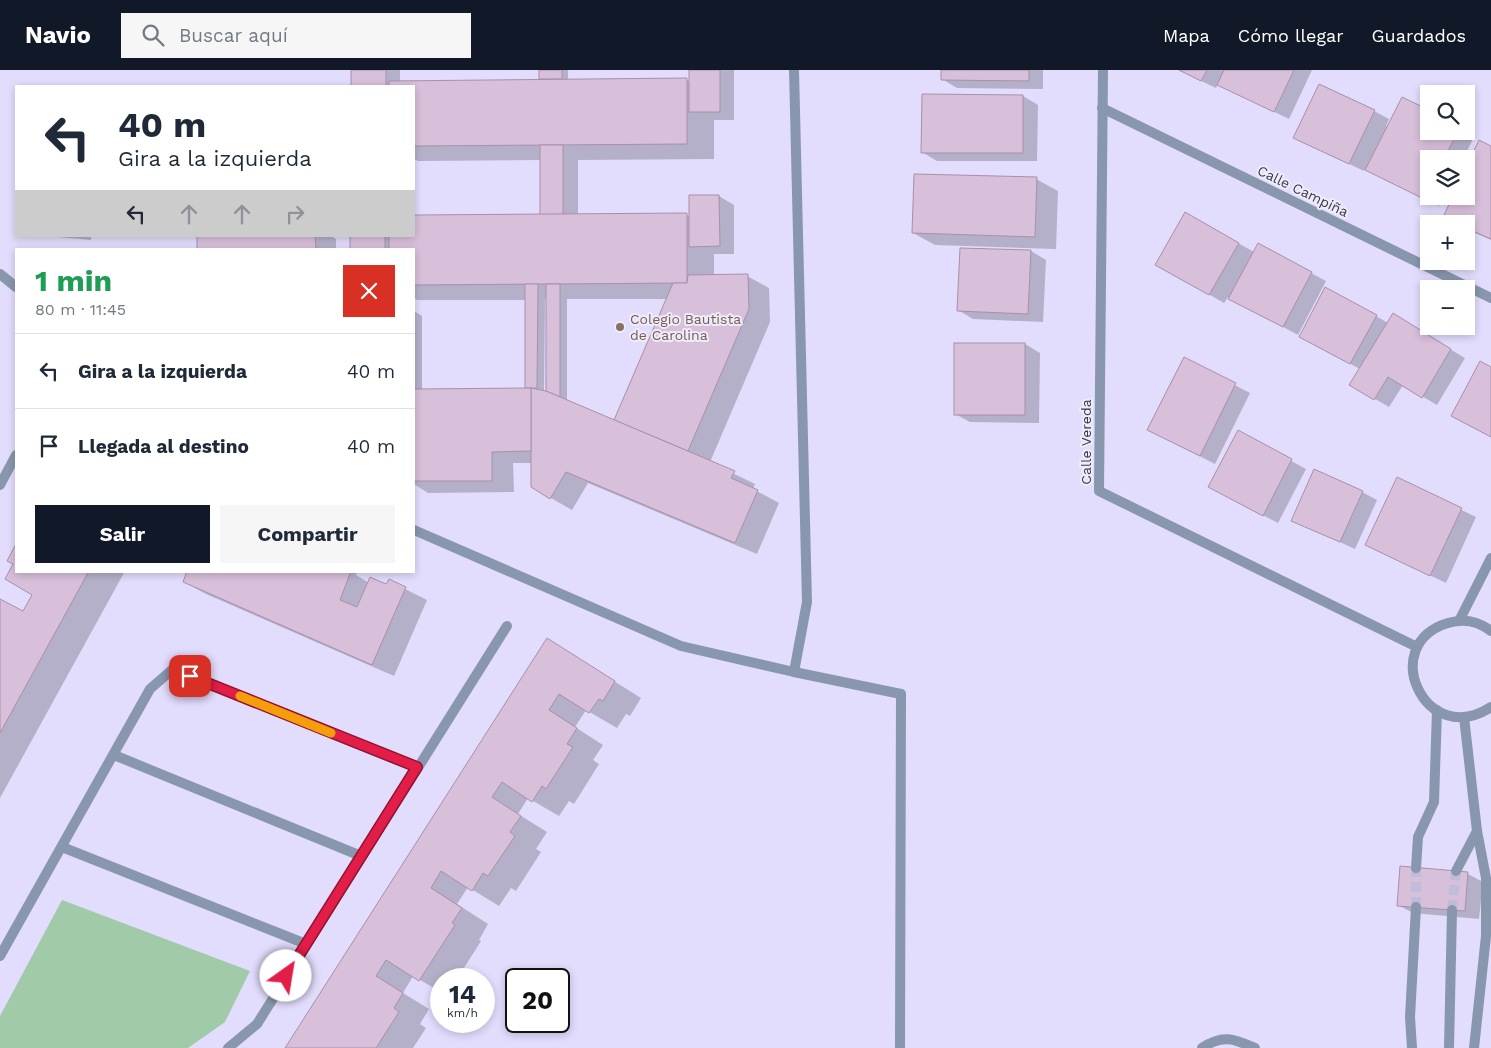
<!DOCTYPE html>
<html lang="es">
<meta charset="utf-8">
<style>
:root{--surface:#fff;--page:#f6f6f7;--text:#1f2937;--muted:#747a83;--line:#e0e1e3;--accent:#111827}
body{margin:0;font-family:"Work Sans",sans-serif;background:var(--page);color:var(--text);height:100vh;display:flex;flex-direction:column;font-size:19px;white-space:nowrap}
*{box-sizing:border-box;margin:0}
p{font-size:16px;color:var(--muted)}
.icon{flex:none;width:28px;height:28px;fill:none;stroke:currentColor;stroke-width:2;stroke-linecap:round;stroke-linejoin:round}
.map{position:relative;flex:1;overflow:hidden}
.panel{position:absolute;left:15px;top:178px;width:400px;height:325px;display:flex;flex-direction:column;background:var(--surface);border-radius:0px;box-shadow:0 2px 8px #0003}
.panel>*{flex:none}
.banner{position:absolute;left:15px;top:15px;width:400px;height:152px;border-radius:0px;box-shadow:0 2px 8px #0003;background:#fff;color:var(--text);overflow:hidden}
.controls{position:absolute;left:1420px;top:15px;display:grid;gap:10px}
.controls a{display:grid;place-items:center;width:55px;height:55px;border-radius:0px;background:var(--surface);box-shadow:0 2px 8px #0003;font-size:25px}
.speed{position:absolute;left:430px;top:898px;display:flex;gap:10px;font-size:25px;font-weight:700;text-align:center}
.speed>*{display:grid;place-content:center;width:65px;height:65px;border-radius:50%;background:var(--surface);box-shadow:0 2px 8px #0003;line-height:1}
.speed small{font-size:12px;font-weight:400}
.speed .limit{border:2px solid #111;border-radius:8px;background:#fff;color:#111}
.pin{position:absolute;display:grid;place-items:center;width:42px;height:42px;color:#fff;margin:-21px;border-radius:10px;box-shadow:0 2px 8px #0006}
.me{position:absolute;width:55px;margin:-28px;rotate:32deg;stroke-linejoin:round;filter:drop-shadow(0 0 4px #0008)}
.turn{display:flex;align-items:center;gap:18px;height:105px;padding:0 20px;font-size:22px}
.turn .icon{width:65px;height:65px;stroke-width:2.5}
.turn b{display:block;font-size:35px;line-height:42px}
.lanes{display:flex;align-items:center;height:48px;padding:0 20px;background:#0003;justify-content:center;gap:25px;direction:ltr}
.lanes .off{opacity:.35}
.round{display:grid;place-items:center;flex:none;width:52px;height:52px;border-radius:0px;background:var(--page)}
.overview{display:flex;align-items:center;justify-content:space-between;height:85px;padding:0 20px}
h1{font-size:30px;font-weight:700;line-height:38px;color:#1e9e55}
.button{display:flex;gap:10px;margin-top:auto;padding:10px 20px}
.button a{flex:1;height:58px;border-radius:0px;background:var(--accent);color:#fff;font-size:20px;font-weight:700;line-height:58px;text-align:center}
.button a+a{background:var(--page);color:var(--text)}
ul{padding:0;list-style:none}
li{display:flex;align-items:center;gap:15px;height:75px;padding:0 20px;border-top:1px solid var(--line)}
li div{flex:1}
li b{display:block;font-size:19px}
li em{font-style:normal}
header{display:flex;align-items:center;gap:30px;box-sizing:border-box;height:70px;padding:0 25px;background:var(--accent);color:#fff}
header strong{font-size:24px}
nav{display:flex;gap:28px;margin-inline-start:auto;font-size:18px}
.search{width:350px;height:45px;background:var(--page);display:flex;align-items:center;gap:12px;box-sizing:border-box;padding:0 18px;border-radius:0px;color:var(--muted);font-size:19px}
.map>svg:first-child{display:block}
.green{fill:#a1caa9}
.shadow{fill:#0003;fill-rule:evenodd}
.building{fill:#d8bfda;stroke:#a790a9}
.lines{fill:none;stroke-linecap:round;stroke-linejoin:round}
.street-tunnel{stroke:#c1bcd9;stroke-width:10;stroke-dasharray:10 5;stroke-linecap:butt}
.lane{stroke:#8897ad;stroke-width:10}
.street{stroke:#8897ad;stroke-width:10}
.route-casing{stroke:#92132f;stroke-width:12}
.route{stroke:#e11d48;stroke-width:9}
.slow{stroke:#f59e0b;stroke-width:9}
.education-dot{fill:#8d6e63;stroke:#eeecfa;stroke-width:2}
.labels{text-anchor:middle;stroke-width:4;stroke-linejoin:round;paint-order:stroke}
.street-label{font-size:14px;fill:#3d3a47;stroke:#eeecfa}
.education-label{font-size:14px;fill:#785e54;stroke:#eeecfa;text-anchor:start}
</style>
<header>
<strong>Navio</strong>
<div class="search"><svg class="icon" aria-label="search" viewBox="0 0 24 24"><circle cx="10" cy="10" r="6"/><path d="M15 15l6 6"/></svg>Buscar aquí</div>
<nav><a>Mapa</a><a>Cómo llegar</a><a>Guardados</a></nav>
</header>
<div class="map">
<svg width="1491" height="978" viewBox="0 0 1491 978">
<rect width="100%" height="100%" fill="#e2dcfd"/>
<polygon class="green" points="62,830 250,901 225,952 188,978 0,978 0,946"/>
<g class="shadow">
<path d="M352,0H400V12L544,11L540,8V0H568V10H687L691,12V0H734V50H714V89L578,90V146L687,145L690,147L719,126L734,135V184H714V206H747L769,218L770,252L710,392L755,414L753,419L779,433L757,484L588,413L572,440L551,428L532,393H513L514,422L428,423L414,414V241L422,246V320L526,319V230H417L414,228V179H351V166H414V147L541,146V90L418,91L414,89V16H352ZM545,229H548L554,326L544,322ZM567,229H667L615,352L567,331Z"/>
<polygon points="942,0 1043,0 1043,19 957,18 942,9"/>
<polygon points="1178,0 1312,0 1289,49 1218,14 1216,18"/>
<polygon points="1023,26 1038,35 1037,91 937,91 922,82"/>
<polygon points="1374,41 1389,49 1386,56 1388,57 1429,61 1466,60 1475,65 1463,89 1429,89 1429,126 1444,126 1439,136 1365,99 1364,101 1295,68"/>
<polygon points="1491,77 1491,170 1466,159 1466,154 1456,154 1444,147 1466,126"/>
<polygon points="1036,109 1058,121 1056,179 935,175 913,163"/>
<polygon points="1185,143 1254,182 1311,203 1326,211 1298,265 1228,227 1224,233 1156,194"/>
<polygon points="46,166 91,166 91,170"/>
<polygon points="198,166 331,166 336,169 336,179 199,179"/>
<polygon points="1031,181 1046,190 1043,252 973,249 958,240"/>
<polygon points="1393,245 1465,288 1437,335 1403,315 1389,337 1351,315 1360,299 1315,275 1376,246 1388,253"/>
<polygon points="955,274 1025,274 1040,283 1039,353 970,352 955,344"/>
<polygon points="1184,289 1250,323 1215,394 1164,368"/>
<polygon points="1238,362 1306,399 1278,453 1224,425"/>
<polygon points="1397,409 1476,447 1446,513 1367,475"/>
<polygon points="1362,422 1377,430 1355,479 1292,450"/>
<polygon points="16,477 16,501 125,501 0,728 0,530 24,543 34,525 6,509 15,494 9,490"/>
<polygon points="189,501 357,501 356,505 369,513 387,515 389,511 427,530 394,606 206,524 184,512"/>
<polygon points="574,586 641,628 630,646 626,644 617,658 586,640 575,657 603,675 593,690 599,694 574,734 569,731 559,746 528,728 518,744 547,762 536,779 541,782 516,821 511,818 499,836 468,817 457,834 488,854 479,870 481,871 457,909 441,909 441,922 413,906 403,923 429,939 420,954 426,958 413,978 286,978"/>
<polygon points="1402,798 1468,804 1483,812 1479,849 1413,843 1398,835"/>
</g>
<g class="building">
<rect x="351" y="0" width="35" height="16"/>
<rect x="539" y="0" width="23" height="9"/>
<rect x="689" y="0" width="31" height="42"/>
<polygon points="941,0 1029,0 1029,11 941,10"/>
<polygon points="1179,0 1207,0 1201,11"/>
<polygon points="1224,0 1294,0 1274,42 1217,15"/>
<polygon points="687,8 687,74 414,76 414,16 389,16 389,11"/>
<polygon points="1319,14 1375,40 1349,94 1293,68"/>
<polygon points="922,24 1023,25 1023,83 921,83"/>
<polygon points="1402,27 1429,40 1429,61 1458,61 1444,89 1429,89 1429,119 1424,129 1365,100"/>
<polygon points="1479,70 1491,76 1491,169 1466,158 1466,154 1457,154 1443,147 1453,126 1466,126 1466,97"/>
<rect x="540" y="75" width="23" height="70"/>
<polygon points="914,104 1037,107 1035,167 912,163"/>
<polygon points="689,125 719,125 720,176 689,177"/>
<polygon points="1185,142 1239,173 1209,225 1155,195"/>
<polygon points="687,143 687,213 414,215 414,179 389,179 389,166 414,166 414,145"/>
<polygon points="197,166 315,166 316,179 197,179"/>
<rect x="350" y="166" width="35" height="13"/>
<polygon points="1258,173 1312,202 1283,257 1228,229"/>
<polygon points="960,178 1031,180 1028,244 957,241"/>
<polygon points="748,204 749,239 688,381 614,350 673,213 687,213 688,205"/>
<polygon points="525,214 538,214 537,318 525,318"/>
<polygon points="546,214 560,214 560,327 546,321"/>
<polygon points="1325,217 1377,245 1350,294 1299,267"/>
<polygon points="1393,243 1451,279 1422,328 1388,307 1374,330 1349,315"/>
<rect x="954" y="273" width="71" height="72"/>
<polygon points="1184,287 1236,313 1200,386 1147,360"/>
<polygon points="1480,291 1491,297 1491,367 1451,346"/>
<polygon points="531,318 546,321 735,401 731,408 758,420 735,473 566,402 550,429 531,417"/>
<polygon points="531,318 531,381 492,382 492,411 414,411 414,319"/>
<polygon points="1238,360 1292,389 1263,446 1208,417"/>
<polygon points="1314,399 1363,421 1340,472 1291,451"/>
<polygon points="1397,407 1462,438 1430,506 1365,475"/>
<polygon points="16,474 16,501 89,501 0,663 0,529 23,541 32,525 5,509 13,494 7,491"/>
<polygon points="187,501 351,501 340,530 357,537 370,507 386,514 389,509 406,517 372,595 183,512"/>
<polygon points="547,568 615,611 603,631 599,629 589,643 559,624 549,640 577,658 567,674 573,677 546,719 542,716 532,732 502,712 492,727 521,746 510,762 515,766 488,806 483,803 472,821 441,801 431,818 462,838 452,853 455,855 419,911 386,890 376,906 403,923 394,938 399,942 376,978 285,978"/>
<polygon points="1400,796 1468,802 1465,841 1397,836"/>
</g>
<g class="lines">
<g class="street-tunnel">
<polyline points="1416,837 1416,798"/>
<polyline points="1452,840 1456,801"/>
</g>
<g class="lane">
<polyline points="794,0 807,532 794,602"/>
<polyline points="0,204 16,217"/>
<polyline points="114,685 361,786"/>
<polyline points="62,777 306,874"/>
<polyline points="0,886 150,619 173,599 417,697"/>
<polyline points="228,978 257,954 507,556"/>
<path d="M1202,978C1223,964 1234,969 1255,978"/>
</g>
<g class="street">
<polyline points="1103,0 1099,421 1417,577"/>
<polyline points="1102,38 1491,228"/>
<polyline points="0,415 16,385"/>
<polyline points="414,460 681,576 794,602 901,624 900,978"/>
<polyline points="1460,549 1491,488"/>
<path d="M1491,561C1478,551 1464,548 1448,553C1377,574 1425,680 1491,637"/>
<polyline points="1464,647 1477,761 1486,808 1486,866 1474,978"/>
<polyline points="1416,798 1418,767 1434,732 1437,640"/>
<polyline points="1456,801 1477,761"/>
<polyline points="1412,978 1410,947 1416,837"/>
<polyline points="1449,978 1452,840"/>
</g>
</g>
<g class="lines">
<g class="route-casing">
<polyline id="route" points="190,606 417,697 286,906"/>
</g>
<use href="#route" class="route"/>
<polyline class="slow" points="240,626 331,663"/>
</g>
<circle class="education-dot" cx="620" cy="257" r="5"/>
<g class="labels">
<g class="street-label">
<text transform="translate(1303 121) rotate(26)" y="5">Calle Campiña</text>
<text transform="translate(1086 372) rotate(-90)" y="5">Calle Vereda</text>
</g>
<g class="education-label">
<text x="630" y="254">Colegio Bautista<tspan x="630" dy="16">de Carolina</tspan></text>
</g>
</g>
</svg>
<div class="controls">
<a><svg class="icon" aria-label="search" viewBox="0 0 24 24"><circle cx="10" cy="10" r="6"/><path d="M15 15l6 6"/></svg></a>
<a><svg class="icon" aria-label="layers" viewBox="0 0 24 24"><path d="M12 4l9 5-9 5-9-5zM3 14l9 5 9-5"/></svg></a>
<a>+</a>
<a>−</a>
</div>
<div class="speed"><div>14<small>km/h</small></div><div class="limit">20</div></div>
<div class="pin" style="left:190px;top:606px;background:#d93025"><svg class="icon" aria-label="arrive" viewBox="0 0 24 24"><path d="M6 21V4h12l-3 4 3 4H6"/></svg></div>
<svg class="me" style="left:286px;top:906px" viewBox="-20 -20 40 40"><circle r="19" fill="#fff"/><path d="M0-13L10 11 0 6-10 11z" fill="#e11d48"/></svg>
<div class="banner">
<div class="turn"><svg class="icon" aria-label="left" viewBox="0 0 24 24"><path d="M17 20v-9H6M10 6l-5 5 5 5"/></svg><div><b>40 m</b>Gira a la izquierda</div></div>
<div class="lanes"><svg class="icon" aria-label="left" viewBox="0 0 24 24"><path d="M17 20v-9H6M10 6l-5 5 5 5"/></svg><svg class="icon off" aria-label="ahead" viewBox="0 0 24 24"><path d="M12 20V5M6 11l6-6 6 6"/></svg><svg class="icon off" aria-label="ahead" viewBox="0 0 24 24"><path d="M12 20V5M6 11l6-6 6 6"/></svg><svg class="icon off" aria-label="right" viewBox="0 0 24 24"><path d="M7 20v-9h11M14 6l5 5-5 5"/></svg></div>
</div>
<section class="panel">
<div class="overview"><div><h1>1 min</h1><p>80 m · 11:45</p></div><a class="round" style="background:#d93025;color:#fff"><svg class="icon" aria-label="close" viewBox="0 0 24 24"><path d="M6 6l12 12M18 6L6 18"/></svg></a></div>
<ul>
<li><svg class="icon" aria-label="left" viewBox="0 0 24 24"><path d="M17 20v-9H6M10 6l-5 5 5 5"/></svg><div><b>Gira a la izquierda</b></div><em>40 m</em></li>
<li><svg class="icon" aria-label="arrive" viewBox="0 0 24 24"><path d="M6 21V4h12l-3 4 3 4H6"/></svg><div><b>Llegada al destino</b></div><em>40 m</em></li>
</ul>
<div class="button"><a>Salir</a><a>Compartir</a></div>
</section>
</div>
